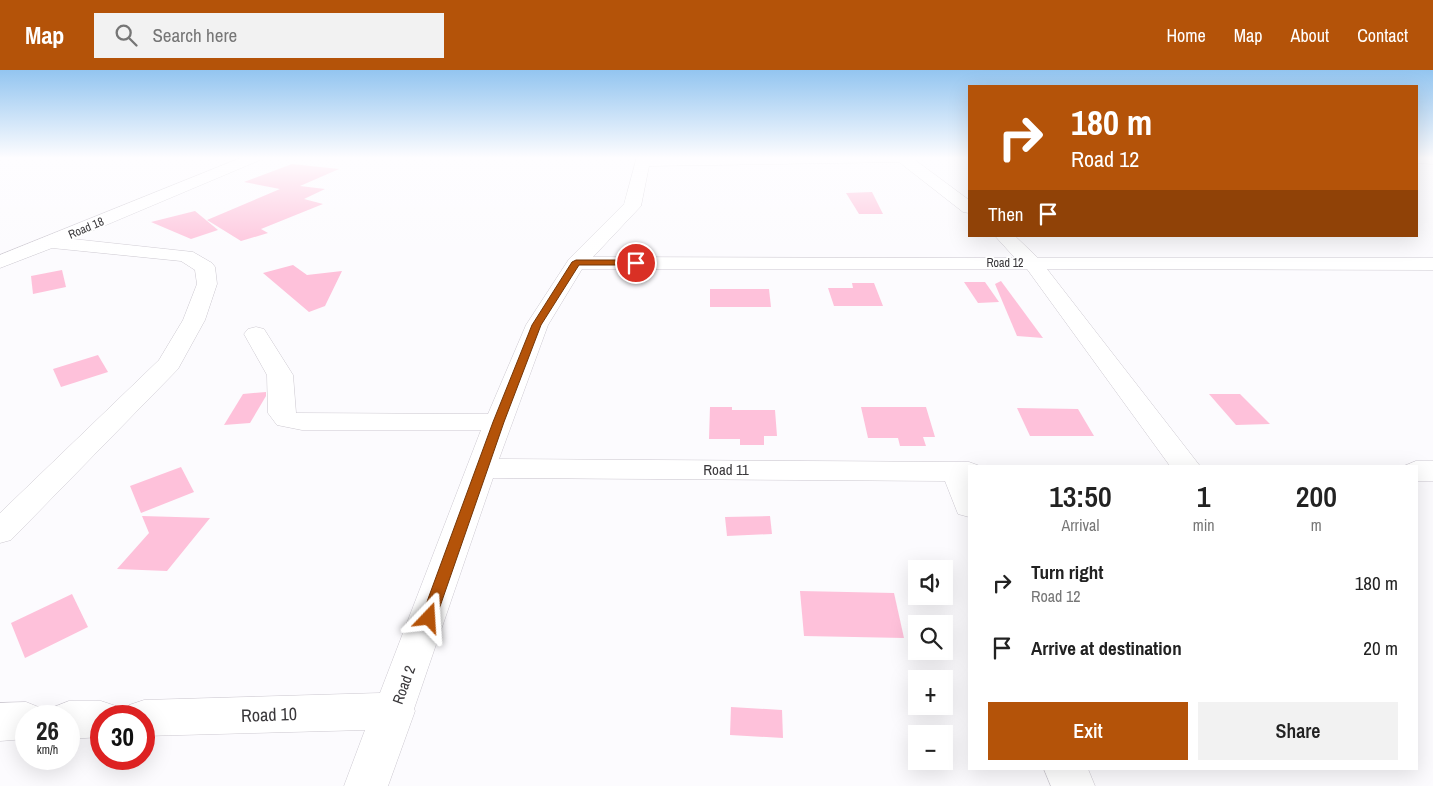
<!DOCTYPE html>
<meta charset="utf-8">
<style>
:root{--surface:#fff;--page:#f2f2f2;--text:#222;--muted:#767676;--accent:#b45309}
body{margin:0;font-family:"Archivo Narrow",sans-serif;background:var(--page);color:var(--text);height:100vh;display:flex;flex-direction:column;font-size:19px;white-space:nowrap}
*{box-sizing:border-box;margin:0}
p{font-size:16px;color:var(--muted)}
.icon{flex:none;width:28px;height:28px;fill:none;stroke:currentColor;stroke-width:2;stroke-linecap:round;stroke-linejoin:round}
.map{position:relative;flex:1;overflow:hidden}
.sheet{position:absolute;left:968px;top:395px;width:450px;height:305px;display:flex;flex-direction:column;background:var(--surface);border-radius:0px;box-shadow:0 5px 20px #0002}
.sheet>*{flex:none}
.hud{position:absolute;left:968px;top:15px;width:450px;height:152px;border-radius:0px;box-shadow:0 5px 20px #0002;background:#b45309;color:#fff;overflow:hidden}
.tools{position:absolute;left:908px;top:490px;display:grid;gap:10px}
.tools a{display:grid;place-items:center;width:45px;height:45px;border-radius:0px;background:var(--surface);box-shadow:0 5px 20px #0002;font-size:25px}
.speed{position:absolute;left:15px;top:635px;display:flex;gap:10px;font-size:25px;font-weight:700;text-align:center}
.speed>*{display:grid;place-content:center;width:65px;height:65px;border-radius:50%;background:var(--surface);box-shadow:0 5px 20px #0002;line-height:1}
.speed small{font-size:12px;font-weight:400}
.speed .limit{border:8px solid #d22;background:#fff;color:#111}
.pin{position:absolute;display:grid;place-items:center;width:42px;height:42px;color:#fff;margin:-21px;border:2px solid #fff;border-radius:50%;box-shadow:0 1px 5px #0007}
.me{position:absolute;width:55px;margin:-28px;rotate:20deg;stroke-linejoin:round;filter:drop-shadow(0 0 4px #0008)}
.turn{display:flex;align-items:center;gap:18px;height:105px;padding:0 20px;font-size:22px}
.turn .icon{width:65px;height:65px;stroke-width:2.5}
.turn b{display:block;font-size:35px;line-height:42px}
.then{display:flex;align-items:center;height:48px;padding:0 20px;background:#0003;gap:10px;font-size:19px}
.eta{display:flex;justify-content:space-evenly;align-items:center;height:85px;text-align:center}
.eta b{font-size:30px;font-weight:600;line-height:35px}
.cta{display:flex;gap:10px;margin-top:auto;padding:10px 20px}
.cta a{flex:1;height:58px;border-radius:0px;background:var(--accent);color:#fff;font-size:20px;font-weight:600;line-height:58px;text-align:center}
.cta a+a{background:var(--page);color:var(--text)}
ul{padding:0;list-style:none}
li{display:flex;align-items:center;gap:15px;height:65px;padding:0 20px}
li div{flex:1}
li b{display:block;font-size:19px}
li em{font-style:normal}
header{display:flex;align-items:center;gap:30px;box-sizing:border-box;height:70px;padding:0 25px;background:var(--accent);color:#fff}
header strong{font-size:24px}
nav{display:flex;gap:28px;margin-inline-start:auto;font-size:18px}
.search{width:350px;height:45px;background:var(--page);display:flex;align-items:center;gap:12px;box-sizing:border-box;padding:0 18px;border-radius:0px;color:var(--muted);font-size:19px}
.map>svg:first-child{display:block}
.building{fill:#fec1da}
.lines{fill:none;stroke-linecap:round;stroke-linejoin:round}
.minor-casing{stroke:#ccc8d0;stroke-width:1}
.minor{fill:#fff;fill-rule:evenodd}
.route{fill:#b45309;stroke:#753606}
.labels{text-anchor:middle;stroke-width:4;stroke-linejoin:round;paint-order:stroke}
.far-street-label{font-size:12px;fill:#3a383b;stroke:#fff}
.street-label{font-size:15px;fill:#3a383b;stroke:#fff}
.near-street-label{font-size:18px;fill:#3a383b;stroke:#fff}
</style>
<header>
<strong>Map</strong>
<div class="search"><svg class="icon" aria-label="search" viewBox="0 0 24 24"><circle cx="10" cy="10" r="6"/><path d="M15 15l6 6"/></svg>Search here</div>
<nav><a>Home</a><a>Map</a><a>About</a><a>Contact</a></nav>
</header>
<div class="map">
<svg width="1433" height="716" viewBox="0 0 1433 716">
<rect width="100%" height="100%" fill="#fcfbfe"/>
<g class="building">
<polygon points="292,94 339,99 300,116 325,119 304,129 323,134 261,159 268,163 241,171 207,150 280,119 244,112"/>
<polygon points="872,122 883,144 859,144 846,123"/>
<polygon points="195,141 218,160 191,169 151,152"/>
<polygon points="293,195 307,205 342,201 325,236 309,242 263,203"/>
<polygon points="62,200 66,217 33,224 31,206"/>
<polygon points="1001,211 1043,268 1017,266 995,214"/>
<polygon points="964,212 985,212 999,232 978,233"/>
<polygon points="852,213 874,213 883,236 834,236 828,218 853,218"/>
<polygon points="710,219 769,219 771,237 710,237"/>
<polygon points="98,285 108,302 61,317 53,299"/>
<polygon points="266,322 266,326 250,353 224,355 243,324"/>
<polygon points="1209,324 1240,324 1270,354 1236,355"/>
<polygon points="710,337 732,337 732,340 775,340 777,366 764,366 764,375 740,375 740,369 709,369"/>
<polygon points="861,337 926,337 935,367 923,367 926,376 900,376 898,368 868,368"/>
<polygon points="1017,338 1078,339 1094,366 1030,366"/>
<polygon points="181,397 194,422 141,443 130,416"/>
<polygon points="142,446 210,448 167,501 117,499 149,463"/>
<polygon points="770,446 772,464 727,466 725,447"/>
<polygon points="800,521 894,523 904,568 804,566"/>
<polygon points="72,524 88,557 25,588 11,553"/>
<polygon points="731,637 782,640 783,668 730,665"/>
</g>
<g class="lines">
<g class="minor-casing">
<g id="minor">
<polygon points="243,87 262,87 260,90 73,169 193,182 212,193 215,197 217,214 205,250 178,299 11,470 0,473 0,443 159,290 183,250 197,214 195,200 181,191 52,178 0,198 0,185"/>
<polygon points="637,87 911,87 969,130 969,143 963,142 899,92 649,96 641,136 593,187 1015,188 995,166 1015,166 1038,188 1433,188 1433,200 1047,199 1200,396 1170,396 1027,199 582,199 548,255 499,389 969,392 980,396 969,396 969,447 958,444 945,411 493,408 414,639 415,641 388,716 344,716 365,660 144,666 144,646 124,646 129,635 144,630 380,623 481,360 302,360 277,355 268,343 267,305 244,264 248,259 256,257 264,259 293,305 296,343 488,344 526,255 569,189 624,134"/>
<polygon points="1416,87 1433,87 1433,94 1416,93"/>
<polygon points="1416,391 1433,391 1433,411 1416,411 1416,396 1404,396"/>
<polygon points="69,631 101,631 116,636 120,646 101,646 101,667 69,669 69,646 50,646 54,637"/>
<polygon points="26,632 41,638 44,646 26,646 26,669 0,671 0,633"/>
<polygon points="1044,699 1088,699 1095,716 1051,716"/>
</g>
</g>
<use href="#minor" class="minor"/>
</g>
<linearGradient id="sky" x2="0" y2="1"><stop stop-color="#93c5f0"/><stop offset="0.47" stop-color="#fefdff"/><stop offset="1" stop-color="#fefdff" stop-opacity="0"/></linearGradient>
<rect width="1433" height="187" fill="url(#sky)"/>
<polygon class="route" points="576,190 636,190 640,193 636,195 579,195 541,255 504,352 436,548 434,552 429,554 423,552 421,548 493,352 532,255 572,192"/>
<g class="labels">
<g class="far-street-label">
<text transform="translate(86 158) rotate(-23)" y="4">Road 18</text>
<text x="1005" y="197">Road 12</text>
</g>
<g class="street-label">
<text x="726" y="405">Road 11</text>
<text transform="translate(404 615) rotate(-70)" y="5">Road 2</text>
</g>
<g class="near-street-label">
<text transform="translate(269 645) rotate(-2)" y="6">Road 10</text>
</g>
</g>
</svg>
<div class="tools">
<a><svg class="icon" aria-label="sound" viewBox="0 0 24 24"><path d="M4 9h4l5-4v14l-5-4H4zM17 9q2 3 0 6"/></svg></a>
<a><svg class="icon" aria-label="search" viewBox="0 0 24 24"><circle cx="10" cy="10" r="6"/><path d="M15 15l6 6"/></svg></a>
<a>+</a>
<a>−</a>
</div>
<div class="speed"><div>26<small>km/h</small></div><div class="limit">30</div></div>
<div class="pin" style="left:636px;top:193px;background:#d93025"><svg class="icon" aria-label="arrive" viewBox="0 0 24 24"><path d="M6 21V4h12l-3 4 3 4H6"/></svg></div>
<svg class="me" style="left:429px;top:548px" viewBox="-20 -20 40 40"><path d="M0-17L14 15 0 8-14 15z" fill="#b45309" stroke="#fff" stroke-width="4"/></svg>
<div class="hud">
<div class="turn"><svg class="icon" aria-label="right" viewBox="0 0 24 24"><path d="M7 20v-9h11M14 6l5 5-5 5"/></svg><div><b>180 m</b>Road 12</div></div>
<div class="then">Then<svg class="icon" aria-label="arrive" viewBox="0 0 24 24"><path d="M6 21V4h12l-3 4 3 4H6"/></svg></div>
</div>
<section class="sheet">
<div class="eta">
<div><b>13:50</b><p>Arrival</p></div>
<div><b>1</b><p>min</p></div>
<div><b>200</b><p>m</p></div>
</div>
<ul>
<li><svg class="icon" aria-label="right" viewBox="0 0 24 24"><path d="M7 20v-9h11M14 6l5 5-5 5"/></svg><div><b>Turn right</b><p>Road 12</p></div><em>180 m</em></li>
<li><svg class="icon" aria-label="arrive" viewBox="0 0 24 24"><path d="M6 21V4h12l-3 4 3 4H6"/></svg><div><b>Arrive at destination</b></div><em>20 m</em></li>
</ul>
<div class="cta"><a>Exit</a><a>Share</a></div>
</section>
</div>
